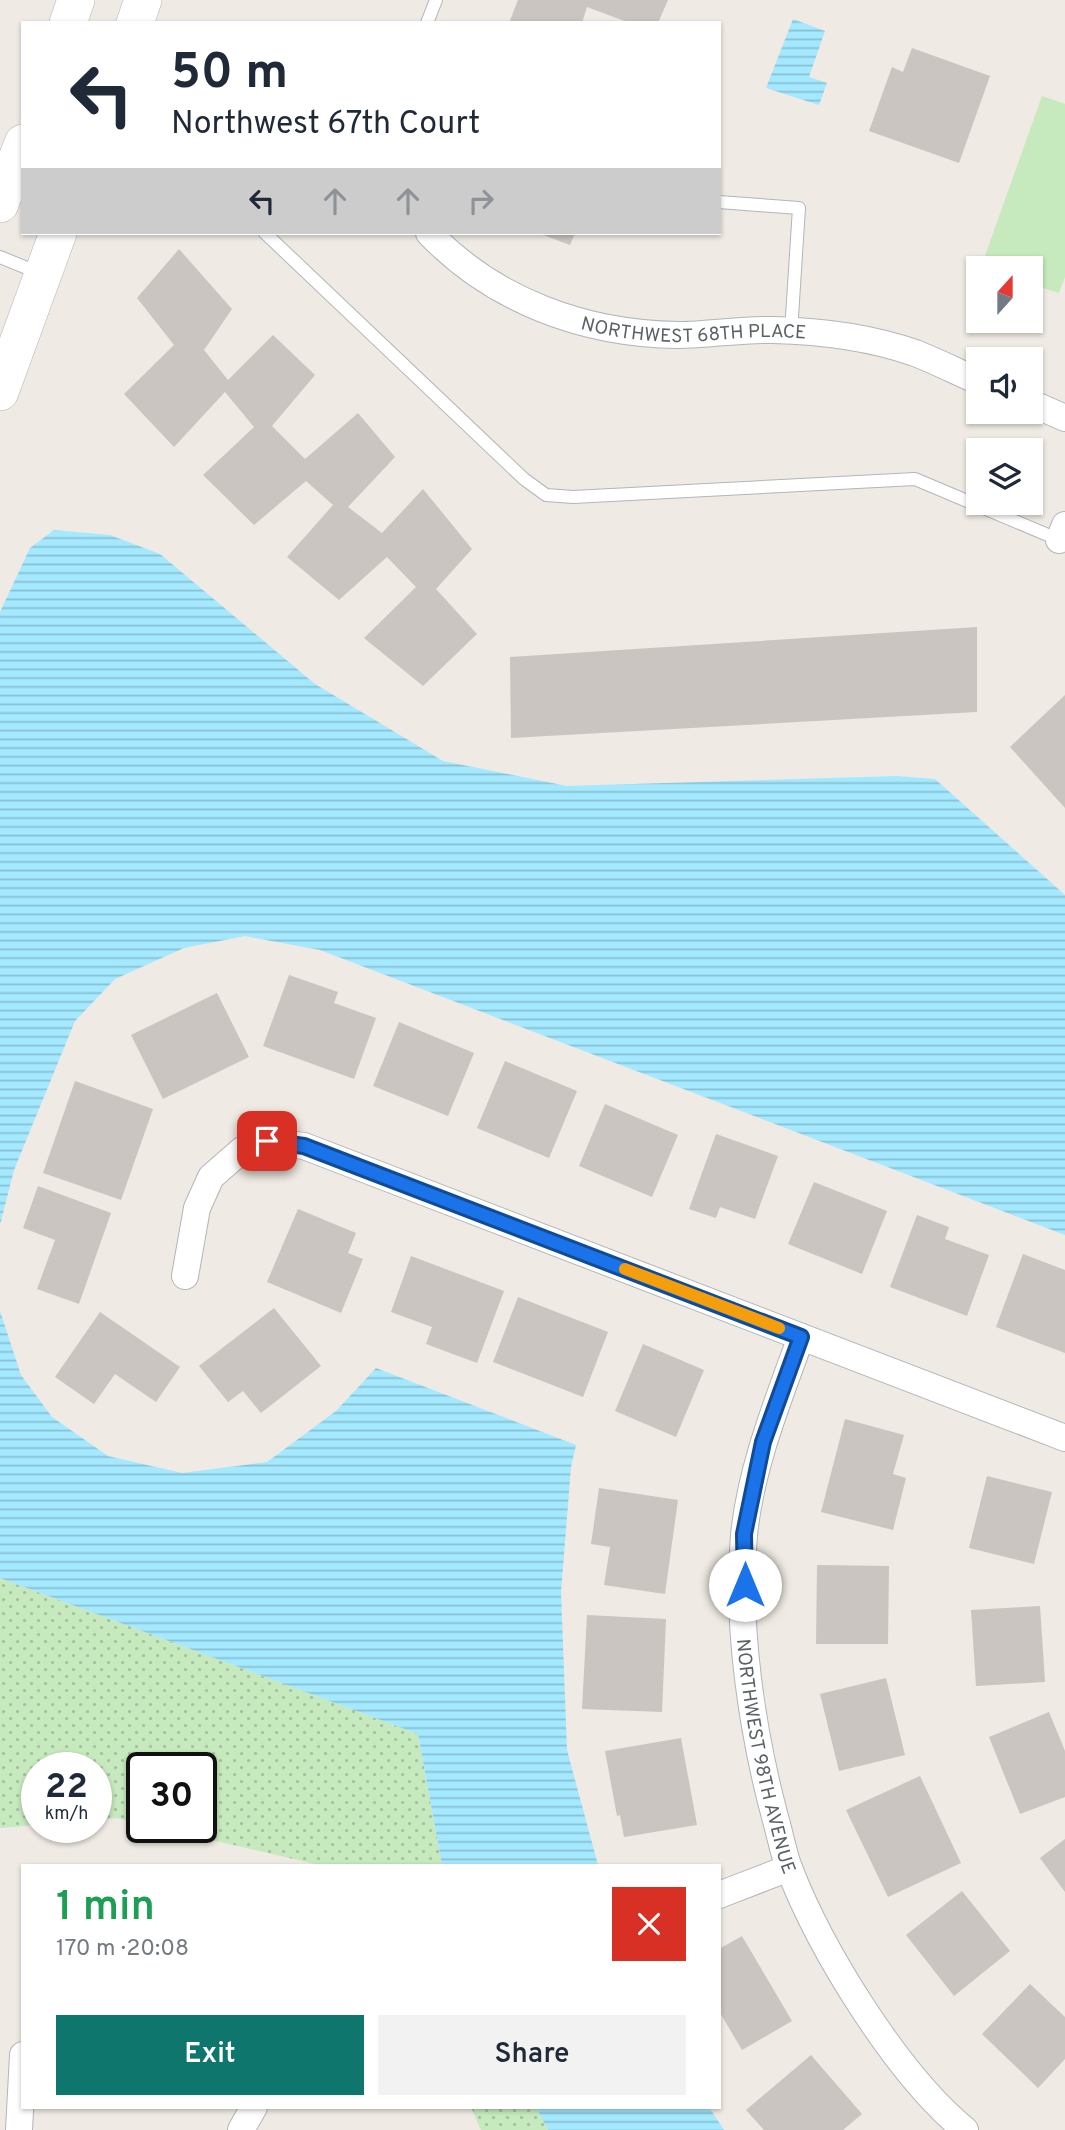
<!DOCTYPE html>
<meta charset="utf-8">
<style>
:root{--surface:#fff;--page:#f2f2f3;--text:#1f2937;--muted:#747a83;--accent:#0f766e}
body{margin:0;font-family:Overpass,sans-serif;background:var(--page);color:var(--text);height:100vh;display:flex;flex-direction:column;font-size:26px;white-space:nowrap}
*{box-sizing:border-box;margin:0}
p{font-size:23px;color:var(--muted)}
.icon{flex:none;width:38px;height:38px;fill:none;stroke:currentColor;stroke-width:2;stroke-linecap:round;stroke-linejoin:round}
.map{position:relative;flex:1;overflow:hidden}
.details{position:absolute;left:21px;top:1864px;width:700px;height:245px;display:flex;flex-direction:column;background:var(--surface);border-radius:0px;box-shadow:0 2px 5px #0004}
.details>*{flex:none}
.hud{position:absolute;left:21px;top:21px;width:700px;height:214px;border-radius:0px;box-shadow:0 2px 5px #0004;background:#fff;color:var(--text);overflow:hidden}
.needle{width:46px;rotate:21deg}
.fabs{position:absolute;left:966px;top:256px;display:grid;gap:14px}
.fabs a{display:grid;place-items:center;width:77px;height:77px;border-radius:0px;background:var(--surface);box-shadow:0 2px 5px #0004;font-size:35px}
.speed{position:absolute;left:21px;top:1752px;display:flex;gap:14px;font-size:35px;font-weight:700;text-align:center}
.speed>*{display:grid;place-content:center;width:91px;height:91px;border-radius:50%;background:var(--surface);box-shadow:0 2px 5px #0004;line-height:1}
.speed small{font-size:18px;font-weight:400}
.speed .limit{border:4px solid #111;border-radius:10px;background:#fff;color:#111}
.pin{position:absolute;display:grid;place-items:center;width:60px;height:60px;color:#fff;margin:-30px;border-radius:14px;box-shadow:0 4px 10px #0006}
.me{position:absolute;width:77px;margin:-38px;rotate:0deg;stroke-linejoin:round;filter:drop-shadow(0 0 5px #0008)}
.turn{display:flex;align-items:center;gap:24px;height:147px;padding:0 35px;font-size:32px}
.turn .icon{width:91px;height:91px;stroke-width:2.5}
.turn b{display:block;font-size:49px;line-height:60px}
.lanes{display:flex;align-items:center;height:66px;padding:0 35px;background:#0003;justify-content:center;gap:35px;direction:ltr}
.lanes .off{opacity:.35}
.round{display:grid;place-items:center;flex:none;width:74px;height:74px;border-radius:0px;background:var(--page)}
.overview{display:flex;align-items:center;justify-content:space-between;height:119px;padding:0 35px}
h1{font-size:42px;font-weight:600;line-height:52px;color:#1e9e55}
.button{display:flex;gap:14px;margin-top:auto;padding:14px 35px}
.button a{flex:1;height:80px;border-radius:0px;background:var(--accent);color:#fff;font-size:28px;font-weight:600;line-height:80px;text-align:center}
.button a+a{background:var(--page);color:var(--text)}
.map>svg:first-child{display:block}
.grass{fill:url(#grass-dots)}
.garden{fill:#c6e9be}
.water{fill:url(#water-rules)}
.building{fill:#cac5c0}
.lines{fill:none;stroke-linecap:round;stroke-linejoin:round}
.lane-casing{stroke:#b1b6ba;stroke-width:14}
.street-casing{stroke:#b1b6ba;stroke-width:28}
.secondary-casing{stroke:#b0b6ba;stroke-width:38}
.lane{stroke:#fff;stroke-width:12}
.street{stroke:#fff;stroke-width:26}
.secondary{stroke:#fff;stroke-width:37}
.route-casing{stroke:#114b97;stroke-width:18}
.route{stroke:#1a73e8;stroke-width:12}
.slow{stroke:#f59e0b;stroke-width:12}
.labels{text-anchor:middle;stroke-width:5;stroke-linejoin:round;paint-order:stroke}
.street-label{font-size:19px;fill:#5b6265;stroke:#fff}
</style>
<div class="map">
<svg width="1065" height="2130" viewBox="0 0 1065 2130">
<defs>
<pattern id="grass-dots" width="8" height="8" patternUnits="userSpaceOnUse" patternTransform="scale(1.75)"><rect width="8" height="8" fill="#c6e9be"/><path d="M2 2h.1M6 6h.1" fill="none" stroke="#a4c09e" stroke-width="1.8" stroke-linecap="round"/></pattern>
<pattern id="water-rules" width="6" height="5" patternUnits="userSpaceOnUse" patternTransform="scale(1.75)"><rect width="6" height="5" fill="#a4e9ff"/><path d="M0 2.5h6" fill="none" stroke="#89c0d2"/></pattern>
</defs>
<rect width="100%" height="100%" fill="#efeae3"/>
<g class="grass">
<polygon points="0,1578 418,1734 442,1865 319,1865 156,1827 201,1827 201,1768 142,1768 142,1824 117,1818 96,1820 96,1768 37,1768 37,1825 0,1828"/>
<polygon points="471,2107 536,2107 548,2130 481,2130"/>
</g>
<polygon class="garden" points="1042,96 1065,104 1065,277 1059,293 1031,284 1031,268 981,267"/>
<g class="water">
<polygon points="793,19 825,31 809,77 827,83 819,105 766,88"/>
<polygon points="54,530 110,535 160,554 315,684 443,761 567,786 897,776 935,779 1065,895 1065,1235 320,950 245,936 184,948 115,979 75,1021 14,1170 0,1225 0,612 30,548"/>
<polygon points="0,1311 21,1375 52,1417 108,1456 182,1473 267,1462 336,1411 376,1368 576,1445 571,1467 561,1592 567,1750 598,1865 442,1865 418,1734 0,1578"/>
<polygon points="536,2107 709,2107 724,2130 548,2130"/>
</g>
<g class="building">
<polygon points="518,0 668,0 658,23 630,23 587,7 582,23 509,23"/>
<polygon points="912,48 990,76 959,163 869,131 892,67 903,72"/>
<polygon points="538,233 575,233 570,245"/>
<polygon points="179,249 232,309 204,350 228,380 273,335 315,375 272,426 305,459 358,413 395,457 348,507 382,533 423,489 472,549 436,589 477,634 423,686 364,638 416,587 387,557 339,600 287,557 333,505 306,481 254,525 203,475 254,427 225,392 174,447 124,394 174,345 137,298"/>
<polygon points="977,627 977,712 511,738 510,657"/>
<polygon points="1065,695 1065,808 1010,747"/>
<polygon points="289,975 338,992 334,1003 376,1018 354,1079 263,1046"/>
<polygon points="217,993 249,1057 163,1099 131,1035"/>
<polygon points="399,1022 474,1053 448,1116 373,1086"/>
<polygon points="505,1061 577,1091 549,1158 477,1128"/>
<polygon points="75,1081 153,1109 121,1200 43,1173"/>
<polygon points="605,1104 678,1135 652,1197 579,1166"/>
<polygon points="716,1134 778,1156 755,1219 720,1207 716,1218 689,1209"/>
<polygon points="814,1182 887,1211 862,1274 788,1244"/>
<polygon points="38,1186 111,1213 79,1304 37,1289 55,1240 23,1228"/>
<polygon points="298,1209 356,1233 348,1253 363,1259 341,1313 267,1282"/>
<polygon points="917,1215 949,1227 945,1239 989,1255 967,1316 890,1287"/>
<polygon points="1023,1254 1065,1270 1065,1353 996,1327"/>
<polygon points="411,1256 504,1291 477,1363 426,1344 432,1327 391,1312"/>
<polygon points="518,1297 608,1332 583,1397 493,1362"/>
<polygon points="274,1308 321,1366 261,1413 243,1391 228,1402 199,1366"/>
<polygon points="100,1312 180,1367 156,1402 115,1374 94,1404 55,1377"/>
<polygon points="643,1344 704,1370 676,1437 615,1411"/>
<polygon points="845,1419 904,1435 893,1474 906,1478 893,1530 821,1512"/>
<polygon points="987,1476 1052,1492 1034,1564 969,1548"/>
<polygon points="599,1488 678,1500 665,1594 604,1585 610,1547 591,1544"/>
<polygon points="817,1565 889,1566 888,1644 816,1644"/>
<polygon points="1040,1606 1045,1682 976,1686 971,1610"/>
<polygon points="587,1615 666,1619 662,1712 582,1709"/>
<polygon points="886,1678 905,1755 839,1771 820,1694"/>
<polygon points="1049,1712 1065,1751 1065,1797 1020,1814 989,1737"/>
<polygon points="681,1738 697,1825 624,1837 620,1815 617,1816 605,1751"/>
<polygon points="920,1776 961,1863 888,1897 846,1810"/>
<polygon points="1065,1839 1065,1892 1040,1858"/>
<polygon points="962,1891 1010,1951 954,1996 906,1935"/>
<polygon points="742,1936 792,2021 742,2050 719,2011 719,1949"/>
<polygon points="1030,1984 1065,2017 1065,2059 1038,2088 982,2034"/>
<polygon points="811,2055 862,2114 843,2130 764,2130 746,2110"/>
</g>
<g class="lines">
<g class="lane-casing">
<g id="lane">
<polyline points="427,23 436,0"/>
<polyline points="719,202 799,208 791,332"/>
<polyline points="265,233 524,479 546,495 573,497 915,479 1062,541"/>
<polyline points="0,257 39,273"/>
</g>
</g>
<g class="street-casing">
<g id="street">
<path id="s1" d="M429,233C494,301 585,334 678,335C710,335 742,329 773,330C819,331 872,338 915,353C936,361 957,372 978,381"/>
<polyline points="1031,403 1065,418"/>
<polyline points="1059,540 1065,525"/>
<polyline points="185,1276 197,1208 211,1177 242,1150 267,1141 304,1146 1065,1438"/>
<path id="s2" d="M801,1337C778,1401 751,1466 744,1535C736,1625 752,1731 775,1817C780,1834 783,1852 789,1868C821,1951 897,2074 965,2130"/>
<polyline points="719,1895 789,1868"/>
<polyline points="19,2130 23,2055"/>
<polyline points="241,2130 254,2107"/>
</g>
</g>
<g class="secondary-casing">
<g id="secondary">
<polyline points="68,23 76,0"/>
<polyline points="135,23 143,0"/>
<polyline points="0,204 23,143"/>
<polyline points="0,392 58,233"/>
</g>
</g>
<use href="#lane" class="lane"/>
<use href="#street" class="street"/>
<use href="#secondary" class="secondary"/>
</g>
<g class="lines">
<g class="route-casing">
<polyline id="route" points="267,1141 304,1146 801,1337 763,1442 744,1534 745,1585"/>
</g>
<use href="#route" class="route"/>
<polyline class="slow" points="625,1269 779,1328"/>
</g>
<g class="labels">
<g class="street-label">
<text dy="7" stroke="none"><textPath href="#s1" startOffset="292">NORTHWEST 68TH PLACE</textPath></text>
<text dy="7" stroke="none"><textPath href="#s2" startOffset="430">NORTHWEST 98TH AVENUE</textPath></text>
</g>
</g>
</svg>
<div class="fabs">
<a><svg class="needle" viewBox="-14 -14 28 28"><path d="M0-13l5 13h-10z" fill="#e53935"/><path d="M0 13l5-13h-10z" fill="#747a83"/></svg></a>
<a><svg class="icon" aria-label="sound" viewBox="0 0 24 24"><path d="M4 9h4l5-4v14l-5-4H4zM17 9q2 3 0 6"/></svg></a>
<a><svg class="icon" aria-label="layers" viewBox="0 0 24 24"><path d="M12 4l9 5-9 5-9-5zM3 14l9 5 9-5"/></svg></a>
</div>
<div class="speed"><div>22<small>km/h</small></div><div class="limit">30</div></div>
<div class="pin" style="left:267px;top:1141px;background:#d93025"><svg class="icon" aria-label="arrive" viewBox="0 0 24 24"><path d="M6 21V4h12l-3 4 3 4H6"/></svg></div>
<svg class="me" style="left:745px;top:1585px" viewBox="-20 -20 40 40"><circle r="19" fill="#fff"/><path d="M0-13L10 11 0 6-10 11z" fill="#1a73e8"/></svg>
<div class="hud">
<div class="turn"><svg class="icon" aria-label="left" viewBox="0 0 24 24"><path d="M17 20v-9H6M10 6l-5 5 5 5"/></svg><div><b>50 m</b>Northwest 67th Court</div></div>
<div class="lanes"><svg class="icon" aria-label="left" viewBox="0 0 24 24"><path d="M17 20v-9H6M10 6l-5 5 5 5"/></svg><svg class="icon off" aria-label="ahead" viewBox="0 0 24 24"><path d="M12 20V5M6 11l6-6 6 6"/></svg><svg class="icon off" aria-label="ahead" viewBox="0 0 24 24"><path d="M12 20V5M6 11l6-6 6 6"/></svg><svg class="icon off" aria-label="right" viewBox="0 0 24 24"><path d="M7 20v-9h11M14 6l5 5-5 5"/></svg></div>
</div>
<section class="details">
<div class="overview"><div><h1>1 min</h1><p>170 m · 20:08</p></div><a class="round" style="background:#d93025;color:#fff"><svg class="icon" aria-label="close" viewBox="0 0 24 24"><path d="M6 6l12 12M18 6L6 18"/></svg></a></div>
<div class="button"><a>Exit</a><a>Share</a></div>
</section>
</div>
